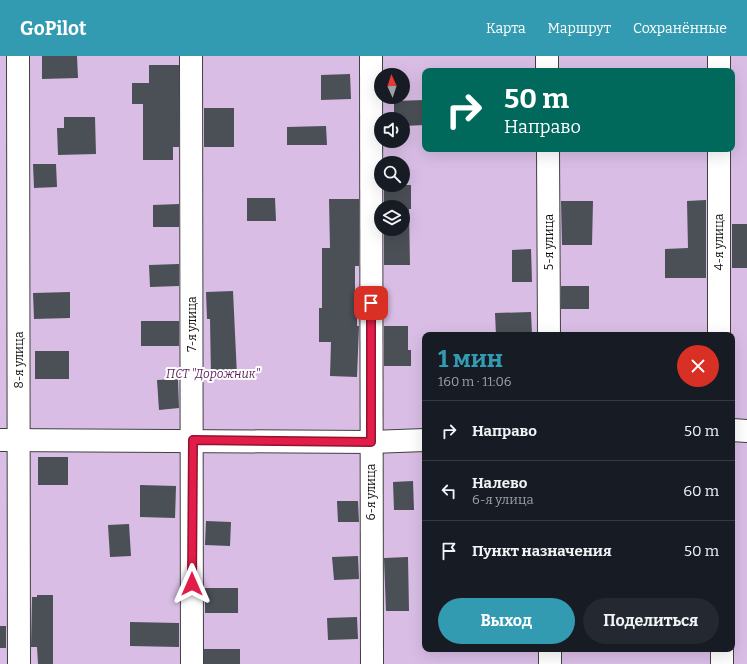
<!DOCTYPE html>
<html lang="ru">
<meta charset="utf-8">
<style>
:root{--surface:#171b24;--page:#242831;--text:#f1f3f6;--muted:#9ea1a6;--line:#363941;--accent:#339bb1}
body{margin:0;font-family:Bitter,serif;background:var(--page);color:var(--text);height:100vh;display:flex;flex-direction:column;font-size:15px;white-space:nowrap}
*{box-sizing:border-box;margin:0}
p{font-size:13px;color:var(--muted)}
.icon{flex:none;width:22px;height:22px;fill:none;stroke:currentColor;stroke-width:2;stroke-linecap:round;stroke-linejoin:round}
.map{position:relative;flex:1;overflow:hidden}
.panel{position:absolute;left:422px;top:276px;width:313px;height:320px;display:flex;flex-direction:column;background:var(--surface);border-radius:8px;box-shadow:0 4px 16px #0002}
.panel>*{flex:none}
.hud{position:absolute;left:422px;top:12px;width:313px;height:84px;border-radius:8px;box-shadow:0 4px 16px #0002;background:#00695c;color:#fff;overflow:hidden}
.needle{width:26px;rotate:357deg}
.controls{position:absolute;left:374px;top:12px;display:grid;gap:8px}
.controls a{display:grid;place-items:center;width:36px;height:36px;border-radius:50%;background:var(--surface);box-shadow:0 4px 16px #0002;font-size:20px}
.pin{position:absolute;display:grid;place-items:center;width:34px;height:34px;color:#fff;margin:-17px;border-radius:8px;box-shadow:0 2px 6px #0006}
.me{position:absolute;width:44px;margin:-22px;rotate:0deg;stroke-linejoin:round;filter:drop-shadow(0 0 3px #0008)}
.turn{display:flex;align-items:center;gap:14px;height:84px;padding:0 16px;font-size:18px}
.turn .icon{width:52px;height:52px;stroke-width:2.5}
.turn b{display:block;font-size:28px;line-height:34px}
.round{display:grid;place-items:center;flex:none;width:42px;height:42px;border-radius:21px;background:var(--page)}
.headline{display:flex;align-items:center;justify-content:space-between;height:68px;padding:0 16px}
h1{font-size:24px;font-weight:700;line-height:30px;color:var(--accent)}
.cta{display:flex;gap:8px;margin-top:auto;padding:8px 16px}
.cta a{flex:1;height:46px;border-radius:24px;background:var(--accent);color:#fff;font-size:16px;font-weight:700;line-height:46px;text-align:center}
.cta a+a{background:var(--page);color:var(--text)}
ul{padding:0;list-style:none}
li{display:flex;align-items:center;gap:12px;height:60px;padding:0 16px;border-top:1px solid var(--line)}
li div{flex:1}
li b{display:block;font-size:15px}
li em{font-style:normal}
header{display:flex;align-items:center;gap:24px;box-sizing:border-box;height:56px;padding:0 20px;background:var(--accent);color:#fff}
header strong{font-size:19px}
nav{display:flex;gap:22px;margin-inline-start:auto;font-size:14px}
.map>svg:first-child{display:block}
.green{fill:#d9bde5;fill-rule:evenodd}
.building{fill:#4b4f56}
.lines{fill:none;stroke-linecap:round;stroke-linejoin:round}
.minor-casing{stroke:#414141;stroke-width:24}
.minor{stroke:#fff;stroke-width:22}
.route-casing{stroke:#92132f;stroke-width:10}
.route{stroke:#e11d48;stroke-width:7}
.labels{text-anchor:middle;stroke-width:4;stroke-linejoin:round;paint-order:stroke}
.street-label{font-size:12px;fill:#0e0e0e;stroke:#fff}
.park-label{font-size:12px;font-style:italic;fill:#60245f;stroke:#fff}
</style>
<header>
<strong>GoPilot</strong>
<nav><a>Карта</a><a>Маршрут</a><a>Сохранённые</a></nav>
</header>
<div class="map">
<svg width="747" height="608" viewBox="0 0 747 608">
<rect width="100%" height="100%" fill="#f1f0fe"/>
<path class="green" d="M0,0H747V608H0ZM425,15H732V93H425ZM381,19H403V41H381ZM381,63H403V85H381ZM381,107H403V129H381ZM381,151H403V173H381ZM425,279H732V593H425Z"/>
<g class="building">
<polygon points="42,0 77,0 78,22 42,23"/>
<polygon points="149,9 179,9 179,91 173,91 173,104 143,104 143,48 132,48 132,27 149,27"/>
<polygon points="350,18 351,43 321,44 321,19"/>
<polygon points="425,44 425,69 403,70 403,63 394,63 394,45"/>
<rect x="204" y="52" width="30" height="39"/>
<polygon points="64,61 95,61 96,98 58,99 57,72 64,72"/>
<polygon points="326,70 327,89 287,89 287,71"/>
<polygon points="33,108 56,108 57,131 34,132"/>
<polygon points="384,129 411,129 411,153 409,153 410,209 384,209 384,173 403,173 403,151 384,151"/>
<polygon points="247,142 275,142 276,165 247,165"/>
<polygon points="329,143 359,143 359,210 355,210 355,253 357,253 357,270 359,270 357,321 330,320 331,286 319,286 319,252 322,252 322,192 330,192"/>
<polygon points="706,144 706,222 665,222 665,193 688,192 687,145"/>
<polygon points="561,145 593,145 592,189 562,189"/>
<polygon points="179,148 179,171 153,171 153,149"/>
<rect x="732" y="168" width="15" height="44"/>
<polygon points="531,193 532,226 512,226 512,194"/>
<polygon points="179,208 179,230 150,231 149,209"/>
<rect x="561" y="230" width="28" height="23"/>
<polygon points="233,235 237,320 211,321 210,263 207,263 206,236"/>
<polygon points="70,236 70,262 34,263 33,237"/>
<polygon points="531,256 532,279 496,279 495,257"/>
<rect x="141" y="265" width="38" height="25"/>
<polygon points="384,270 408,270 408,294 411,294 411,310 384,310"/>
<rect x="35" y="295" width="34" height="28"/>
<polygon points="178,323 179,352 159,354 157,324"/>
<rect x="38" y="401" width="30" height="28"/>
<polygon points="413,425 414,454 394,454 393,426"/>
<polygon points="140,429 176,430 175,462 140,461"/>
<polygon points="337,445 358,445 359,466 338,466"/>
<polygon points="206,465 231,466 230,490 205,489"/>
<polygon points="129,468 131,500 110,501 108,469"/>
<polygon points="358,500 359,523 334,524 332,501"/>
<polygon points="408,501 409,555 386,555 384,502"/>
<rect x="205" y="532" width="33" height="25"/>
<polygon points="37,539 53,539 53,608 38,608 37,591 31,591 32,541 37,541"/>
<polygon points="357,561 358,583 328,584 327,562"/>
<polygon points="130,566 179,567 179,591 130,590"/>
<rect x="0" y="570" width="6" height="22"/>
<rect x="204" y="593" width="36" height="15"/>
</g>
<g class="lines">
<g class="minor-casing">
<g id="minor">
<polyline points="18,0 19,608"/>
<polyline points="191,0 192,608"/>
<polyline points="371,0 372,608"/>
<polyline points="547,0 547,15"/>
<polyline points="719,15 719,0"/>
<polyline points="548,93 549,279"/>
<polyline points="719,279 719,93"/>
<polyline points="732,374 747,375"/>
<polyline points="0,384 371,386 425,384"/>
<polyline points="550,593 550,608"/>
<polyline points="722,593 722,608"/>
</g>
</g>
<use href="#minor" class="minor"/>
</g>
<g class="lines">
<g class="route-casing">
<polyline id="route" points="192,528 193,384 371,386 371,247"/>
</g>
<use href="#route" class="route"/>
</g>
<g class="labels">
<g class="street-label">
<text transform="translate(549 186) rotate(-90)" y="4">5-я улица</text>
<text transform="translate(719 186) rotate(-90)" y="4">4-я улица</text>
<text transform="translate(192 268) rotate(-90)" y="4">7-я улица</text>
<text transform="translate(19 304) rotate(-90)" y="4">8-я улица</text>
<text transform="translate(371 436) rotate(-90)" y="4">6-я улица</text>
</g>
<g class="park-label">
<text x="213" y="322">ПСТ "Дорожник"</text>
</g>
</g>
</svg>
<div class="controls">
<a><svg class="needle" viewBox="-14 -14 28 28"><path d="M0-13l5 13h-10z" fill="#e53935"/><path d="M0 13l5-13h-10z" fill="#9ea1a6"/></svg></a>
<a><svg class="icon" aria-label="sound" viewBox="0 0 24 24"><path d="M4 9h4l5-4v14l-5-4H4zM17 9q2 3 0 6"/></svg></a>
<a><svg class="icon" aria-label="search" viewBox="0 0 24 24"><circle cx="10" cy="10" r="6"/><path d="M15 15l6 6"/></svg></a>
<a><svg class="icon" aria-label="layers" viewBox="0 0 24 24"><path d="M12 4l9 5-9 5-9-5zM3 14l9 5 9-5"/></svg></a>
</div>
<div class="pin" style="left:371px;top:247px;background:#d93025"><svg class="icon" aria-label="arrive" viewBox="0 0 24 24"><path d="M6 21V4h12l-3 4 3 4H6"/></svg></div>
<svg class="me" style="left:192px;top:528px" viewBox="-20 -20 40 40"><path d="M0-17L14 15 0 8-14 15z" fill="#e11d48" stroke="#fff" stroke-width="4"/></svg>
<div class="hud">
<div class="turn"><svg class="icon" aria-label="right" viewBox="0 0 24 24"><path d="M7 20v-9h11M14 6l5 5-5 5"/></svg><div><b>50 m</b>Направо</div></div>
</div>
<section class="panel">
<div class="headline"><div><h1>1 мин</h1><p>160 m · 11:06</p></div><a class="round" style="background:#d93025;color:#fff"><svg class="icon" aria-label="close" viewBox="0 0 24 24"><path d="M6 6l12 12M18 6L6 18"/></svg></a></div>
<ul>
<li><svg class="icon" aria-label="right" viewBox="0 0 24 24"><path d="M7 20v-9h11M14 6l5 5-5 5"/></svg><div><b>Направо</b></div><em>50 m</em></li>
<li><svg class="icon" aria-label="left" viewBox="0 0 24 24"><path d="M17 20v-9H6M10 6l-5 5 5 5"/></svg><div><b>Налево</b><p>6-я улица</p></div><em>60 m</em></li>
<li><svg class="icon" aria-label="arrive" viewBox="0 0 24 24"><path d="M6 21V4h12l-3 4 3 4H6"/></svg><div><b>Пункт назначения</b></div><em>50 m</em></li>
</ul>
<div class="cta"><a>Выход</a><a>Поделиться</a></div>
</section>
</div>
